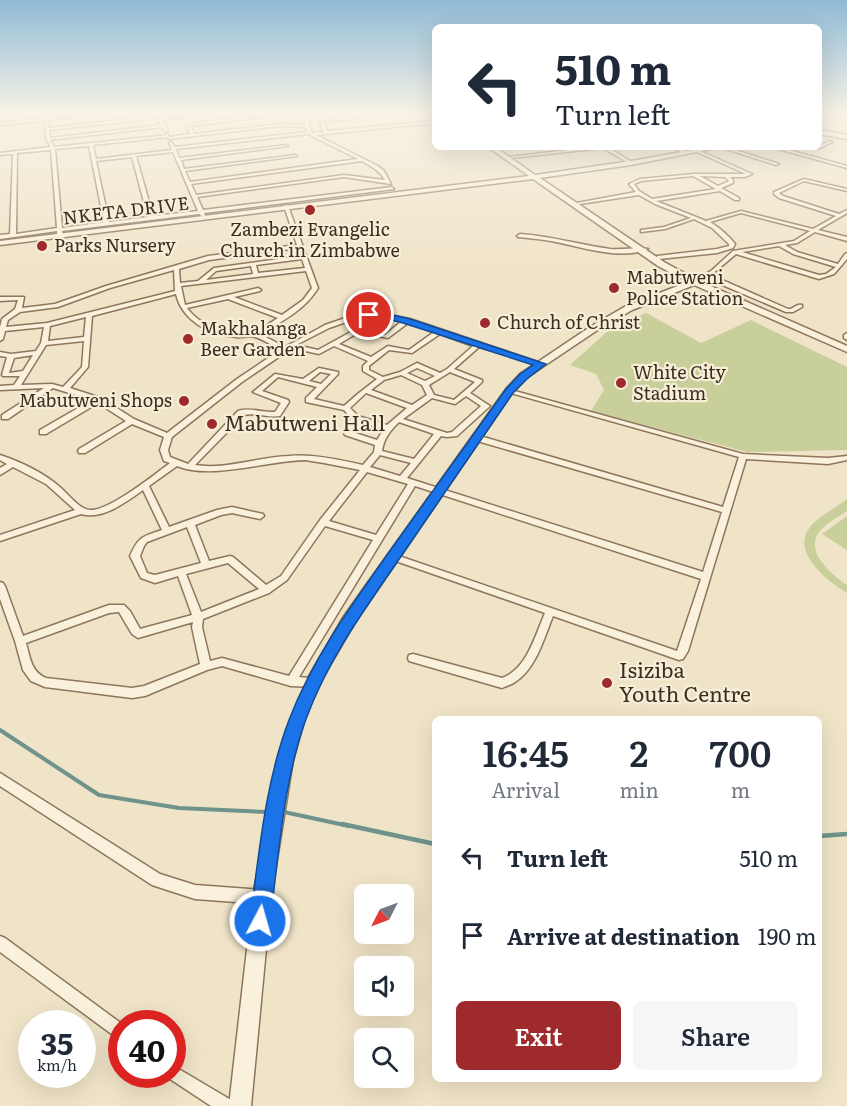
<!DOCTYPE html>
<style>
:root{--surface:#fff;--page:#f6f6f7;--text:#1f2937;--muted:#747a83;--accent:#9e2a2b}
body{margin:0;font-family:Literata,serif;background:var(--page);color:var(--text);height:100vh;display:flex;flex-direction:column;font-size:22px;white-space:nowrap}
*{box-sizing:border-box;margin:0}
p{font-size:20px;color:var(--muted)}
.icon{flex:none;width:33px;height:33px;fill:none;stroke:currentColor;stroke-width:2;stroke-linecap:round;stroke-linejoin:round}
.map{position:relative;flex:1;overflow:hidden}
.side{position:absolute;left:432px;top:716px;width:390px;height:366px;display:flex;flex-direction:column;background:var(--surface);border-radius:9px;box-shadow:0 6px 24px #0002}
.side>*{flex:none}
.top-card{position:absolute;left:432px;top:24px;width:390px;height:126px;border-radius:9px;box-shadow:0 6px 24px #0002;background:#fff;color:var(--text);overflow:hidden}
.needle{width:39px;rotate:228deg}
.buttons{position:absolute;left:354px;top:884px;display:grid;gap:12px}
.buttons a{display:grid;place-items:center;width:60px;height:60px;border-radius:9px;background:var(--surface);box-shadow:0 6px 24px #0002;font-size:30px}
.speed{position:absolute;left:18px;top:1010px;display:flex;gap:12px;font-size:30px;font-weight:700;text-align:center}
.speed>*{display:grid;place-content:center;width:78px;height:78px;border-radius:50%;background:var(--surface);box-shadow:0 6px 24px #0002;line-height:1}
.speed small{font-size:15px;font-weight:400}
.speed .limit{border:9px solid #d22;background:#fff;color:#111}
.pin{position:absolute;display:grid;place-items:center;width:51px;height:51px;color:#fff;margin:-26px;border:3px solid #fff;border-radius:50%;box-shadow:0 2px 6px #0007}
.me{position:absolute;width:66px;margin:-33px;rotate:6deg;stroke-linejoin:round;filter:drop-shadow(0 0 4px #0008)}
.turn{display:flex;align-items:center;gap:21px;height:126px;padding:0 24px;font-size:27px}
.turn .icon{width:78px;height:78px;stroke-width:2.5}
.turn b{display:block;font-size:42px;line-height:51px}
.eta{display:flex;justify-content:space-evenly;align-items:center;height:102px;text-align:center}
.eta b{font-size:36px;font-weight:600;line-height:42px}
.button{display:flex;gap:12px;margin-top:auto;padding:12px 24px}
.button a{flex:1;height:69px;border-radius:9px;background:var(--accent);color:#fff;font-size:24px;font-weight:600;line-height:69px;text-align:center}
.button a+a{background:var(--page);color:var(--text)}
ul{padding:0;list-style:none}
li{display:flex;align-items:center;gap:18px;height:78px;padding:0 24px}
li div{flex:1}
li b{display:block;font-size:22px}
li em{font-style:normal}
.map>svg:first-child{display:block}
.green{fill:#c9cf9b}
.lines{fill:none;stroke-linecap:round;stroke-linejoin:round}
.stream-far1{stroke:#6f938a;stroke-width:4}
.stream{stroke:#6f938a;stroke-width:4.5}
.minor-casing{stroke:#8d765c;stroke-width:3}
.tertiary-casing{stroke:#8d765c;stroke-width:3}
.minor{fill:#faf1dc;fill-rule:evenodd}
.tertiary{fill:#faf1dc;fill-rule:evenodd}
.route{fill:#1a73e8;stroke:#114b97;stroke-width:1.5}
.poi-dot{fill:#9e2a2b;stroke:#f7eed8;stroke-width:2}
.labels{text-anchor:middle;stroke-width:4.5;stroke-linejoin:round;paint-order:stroke}
.far-street-label{font-size:18px;fill:#3d2e20;stroke:#f7eed8}
.far-poi-label{font-size:18px;fill:#3d2e20;stroke:#f7eed8;text-anchor:start}
.poi-label{font-size:21px;fill:#3d2e20;stroke:#f7eed8;text-anchor:start}
</style>
<div class="map">
<svg width="847" height="1106" viewBox="0 0 847 1106">
<rect width="100%" height="100%" fill="#f0e4c8"/>
<g class="green">
<polygon points="646,313 701,343 751,320 847,367 847,450 747,452 591,411 604,390 596,374 570,365 608,331"/>
<path d="M847,499V511C838,517 827,523 820,531C803,551 832,575 847,585V593C828,582 790,552 810,527C819,516 835,508 847,499Z"/>
<polygon points="847,516 847,550 822,534"/>
</g>
<g class="lines">
<g class="stream-far1">
<polyline points="0,730 99,795 179,808 266,812"/>
<polyline points="284,812 349,826"/>
</g>
<g class="stream">
<polyline points="342,824 435,844"/>
<polyline points="819,836 847,834"/>
</g>
<g class="minor-casing">
<g id="minor">
<polygon points="0,114 17,114 0,116"/>
<path d="M44,114H48V118L103,114L48,120L49,128L157,116L156,114H160L162,118L205,114L163,120L168,131L166,132L162,127L50,140L54,147L168,135L169,137L190,134L187,126L193,123L278,114H289L191,126L194,134L280,124L305,125L304,122L312,114H316L308,122L312,133L324,132L320,124C335,115 378,114 397,114L331,121L324,124L327,131L435,121V123L316,135L378,166L384,171L391,184L344,177L197,197L203,210L392,187L394,189L204,213L205,216L203,217L199,214L62,231L63,235L60,237L57,235V231L0,239V235L10,234L13,154L0,155V153L51,147L46,139L45,121L0,125V123L45,118ZM158,118L161,125L50,138L49,130ZM280,126L306,127L307,132L175,147L171,142L169,143L172,150L96,159L93,145L168,137L169,139ZM308,134L358,159L190,182L185,171L297,156L295,155L184,169L181,160L288,146L286,145L179,158L176,149ZM89,146L104,222L62,228L55,149ZM51,150L57,228L16,234L17,153ZM173,152L198,211L153,216L136,156ZM132,157L148,217L109,222L96,161ZM362,161C372,167 379,170 385,180L344,175L196,195L191,184Z"/>
<polygon points="829,141 832,142 820,148 817,147"/>
<polygon points="593,147 630,147 609,148 633,163 630,164 603,148 511,158 509,157"/>
<polygon points="671,147 676,147 689,153 686,154"/>
<polygon points="720,147 726,147 779,164 776,165"/>
<polygon points="771,147 778,147 847,166 847,168"/>
<path d="M698,150L752,174L745,177H730L733,180V183L721,188L739,198V200H735L720,191L656,201L706,221L741,211L813,229L836,216L779,198L774,194V192L804,179L847,189V191L804,181L779,193L783,196L839,214L847,210V213L818,230L847,237V241L815,232L797,243L785,245L797,252L838,264L845,254L847,253V259L834,274L819,279L736,254L711,275L788,309C793,310 796,303 802,305V307L793,312H786L706,278L696,283L691,282L711,271L733,251L794,241L810,231L741,213L710,222C720,228 728,235 735,244L733,248L717,253L659,259L657,258V256L717,249L729,246V244L712,228L694,219L665,229L641,232V230L664,227L691,218L655,204L639,195L573,205L571,204L636,192L629,184L640,179L694,174H746L697,152ZM693,176L716,189L652,199L639,191L634,184L641,181ZM700,176L725,177L729,181L718,186ZM779,246L793,254L836,267L826,274L819,275L742,252Z"/>
<path d="M286,205L288,206L318,288C305,310 281,322 260,334L285,347L325,325L354,315L379,313L410,319L544,364L543,365H539L479,347L454,369L482,380V382L470,393L490,406L457,436L447,437L441,436L407,478L703,572L722,512L474,440L473,438L474,436H480L723,507L739,457L507,392V390H511L743,454L828,458L847,456V460L828,464L746,459L688,651L683,659L679,660L553,616C544,638 536,669 515,682C511,685 506,686 502,688L409,661L408,658L409,655L413,654L502,678C527,669 535,636 545,613L390,559L388,557L393,554L677,651L701,579L415,486L299,677L317,679L318,682L317,685L313,687L291,686L222,666L207,670L145,696L132,698L45,687L31,681L23,670L15,641L0,599V582L3,583L5,586L23,636L109,605H124L130,611L140,629L192,615L178,576L155,583L141,578L130,556C139,536 142,537 162,530L143,490C126,502 103,520 81,514L0,541V535L75,510L46,484L13,467L0,475V468L7,464L0,460V455C21,462 44,473 61,488C69,495 79,509 90,510C109,511 154,475 170,463L164,461L160,450L164,437L132,424L85,453H79L78,451L79,449L126,421L98,403L46,434H40V430L92,400L53,388L8,419H2V415L44,388L0,390V386L14,385L20,376H3L2,375L7,357L0,356V352L11,354L36,351L41,343L44,327L5,331L3,339L0,341V327L2,319L15,309L18,300L0,301V297H24L22,308L55,304L106,286L208,256L297,245L284,206ZM298,248L301,256L214,268L198,281L180,283L179,269L209,260ZM302,259L305,268L258,273L256,265ZM251,266L253,274L206,280L216,271ZM174,270L175,291L47,323L6,327L8,320L20,312L58,307L110,288ZM306,271L312,288L303,300L282,315L234,297L260,291L261,290L258,288L185,305L181,286ZM176,294C182,321 210,335 236,337C242,338 250,335 255,337C263,339 273,346 280,350L237,379L167,433L134,419L101,398L70,388L88,367L92,316ZM228,299L278,318C270,323 261,330 252,332C232,339 199,325 187,308ZM86,317L84,337L48,341L50,326ZM379,317L402,321L385,335L358,328L318,350L296,345L329,328L355,319ZM408,323L434,332L409,350L388,346L371,357L339,344L359,332L388,338ZM440,334L473,346L447,369L440,373L417,363L400,372L383,377L369,370V366L389,350L412,353ZM84,341L82,367L63,387L52,384L21,385L46,345ZM334,346L368,361L363,366V371L377,379L359,393L344,406L314,399L338,374V372L319,368L303,379L275,374L253,392L281,403L275,412C262,413 251,407 238,411L188,464L170,457L168,450L172,437L242,382L292,348L319,354ZM33,355L23,371L9,373L14,358ZM417,368L435,376L425,381L407,373ZM320,372L331,374L321,384L309,381ZM450,372L475,382L454,400L434,395L429,385ZM401,375L422,385L427,395L412,405L371,390L384,380ZM278,377L317,387L306,398V402L344,410L351,418L344,433L345,435L375,445L374,452L363,465C339,460 314,454 289,456C258,457 226,470 195,465L244,415C256,412 267,418 280,416L289,402L288,400L262,391ZM366,393L407,408L387,425L358,416L350,408ZM466,396L481,406L452,432L447,433L403,419L432,398L455,404ZM357,421L384,429L377,440L352,432ZM399,422L434,434L414,459L382,451C384,438 390,431 399,422ZM380,455L411,463L400,476L370,467ZM305,460L324,463L360,470L320,520L281,576L266,585L233,557L230,556L209,561L195,525L221,515L232,513L260,519L264,516L263,514L232,507L217,510L169,527L149,486L177,466C212,480 265,461 305,460ZM367,472L408,484L376,535L329,521ZM325,526L373,540L289,676L222,658L210,661L202,627L203,619L269,593L287,580ZM187,527L201,563L155,575L147,573L140,556L144,546L147,542ZM228,563L259,589L201,612L186,574ZM119,612L132,634L138,638L193,622L192,627L200,664L144,686L132,688L46,678C31,672 30,657 26,643L109,613Z"/>
<path d="M520,234C551,236 580,245 610,249C621,250 640,247 648,249C620,261 579,246 551,241C540,239 529,238 518,237L517,236Z"/>
<polygon points="847,333 847,340 844,338 844,335"/>
<polygon points="0,773 160,874 195,885 262,890 267,892 269,897 267,902 262,904 195,899 152,885 0,786"/>
<polygon points="0,936 5,938 122,1024 122,1040 117,1038 0,952"/>
<polygon points="172,1065 231,1100 233,1106 211,1106 167,1077 165,1074 172,1074"/>
</g>
</g>
<g class="tertiary-casing">
<g id="tertiary">
<polygon points="819,130 847,135 847,139 819,134"/>
<polygon points="488,147 495,147 535,175 631,161 710,147 722,147 631,165 540,178 664,262 697,280 847,346 847,352 694,285 632,310 596,331 526,378 512,393 354,624 319,684 304,721 293,760 271,897 251,1106 229,1106 253,897 277,760 290,721 308,678 344,616 506,389 520,374 590,327 626,306 688,282 658,266 533,179 0,245 0,241 529,176"/>
</g>
</g>
<use href="#minor" class="minor"/>
<use href="#tertiary" class="tertiary"/>
</g>
<linearGradient id="sky" x2="0" y2="1"><stop stop-color="#8fbad6"/><stop offset="0.42" stop-color="#f8f3e6"/><stop offset="1" stop-color="#f8f3e6" stop-opacity="0"/></linearGradient>
<rect width="847" height="269" fill="url(#sky)"/>
<path class="route" d="M369,312H380L410,319L546,364L527,379L513,393C476,447 439,501 402,555C366,607 328,659 306,719C283,783 279,854 270,921L267,928L260,931L253,928L250,921C259,854 265,783 289,720C313,657 353,603 392,548C430,495 468,442 506,389L520,374L533,365L403,323L380,317H366V313Z"/>
<g class="poi-dot">
<circle cx="310" cy="210" r="6"/>
<circle cx="42" cy="246" r="6"/>
<circle cx="614" cy="288" r="6"/>
<circle cx="485" cy="323" r="6"/>
<circle cx="188" cy="339" r="6"/>
<circle cx="621" cy="383" r="6"/>
<circle cx="184" cy="401" r="6"/>
<circle cx="212" cy="424" r="6"/>
<circle cx="607" cy="683" r="6"/>
</g>
<g class="labels">
<g class="far-street-label">
<text transform="translate(126 211) rotate(-7)" y="6">NKETA DRIVE</text>
</g>
<g class="far-poi-label">
<text x="310" y="236" text-anchor="middle">Zambezi Evangelic<tspan x="310" dy="21">Church in Zimbabwe</tspan></text>
<text x="54" y="252">Parks Nursery</text>
<text x="626" y="284">Mabutweni<tspan x="626" dy="21">Police Station</tspan></text>
<text x="497" y="329">Church of Christ</text>
<text x="200" y="335">Makhalanga<tspan x="200" dy="21">Beer Garden</tspan></text>
<text x="633" y="379">White City<tspan x="633" dy="21">Stadium</tspan></text>
<text x="172" y="407" text-anchor="end">Mabutweni Shops</text>
</g>
<g class="poi-label">
<text x="224" y="431">Mabutweni Hall</text>
<text x="619" y="678">Isiziba<tspan x="619" dy="24">Youth Centre</tspan></text>
</g>
</g>
</svg>
<div class="buttons">
<a><svg class="needle" viewBox="-14 -14 28 28"><path d="M0-13l5 13h-10z" fill="#e53935"/><path d="M0 13l5-13h-10z" fill="#747a83"/></svg></a>
<a><svg class="icon" aria-label="sound" viewBox="0 0 24 24"><path d="M4 9h4l5-4v14l-5-4H4zM17 9q2 3 0 6"/></svg></a>
<a><svg class="icon" aria-label="search" viewBox="0 0 24 24"><circle cx="10" cy="10" r="6"/><path d="M15 15l6 6"/></svg></a>
</div>
<div class="speed"><div>35<small>km/h</small></div><div class="limit">40</div></div>
<div class="pin" style="left:369px;top:315px;background:#d93025"><svg class="icon" aria-label="arrive" viewBox="0 0 24 24"><path d="M6 21V4h12l-3 4 3 4H6"/></svg></div>
<svg class="me" style="left:260px;top:921px" viewBox="-20 -20 40 40"><circle r="17" fill="#1a73e8" stroke="#fff" stroke-width="3"/><path d="M0-11L8 9 0 5-8 9z" fill="#fff"/></svg>
<div class="top-card">
<div class="turn"><svg class="icon" aria-label="left" viewBox="0 0 24 24"><path d="M17 20v-9H6M10 6l-5 5 5 5"/></svg><div><b>510 m</b>Turn left</div></div>
</div>
<section class="side">
<div class="eta">
<div><b>16:45</b><p>Arrival</p></div>
<div><b>2</b><p>min</p></div>
<div><b>700</b><p>m</p></div>
</div>
<ul>
<li><svg class="icon" aria-label="left" viewBox="0 0 24 24"><path d="M17 20v-9H6M10 6l-5 5 5 5"/></svg><div><b>Turn left</b></div><em>510 m</em></li>
<li><svg class="icon" aria-label="arrive" viewBox="0 0 24 24"><path d="M6 21V4h12l-3 4 3 4H6"/></svg><div><b>Arrive at destination</b></div><em>190 m</em></li>
</ul>
<div class="button"><a>Exit</a><a>Share</a></div>
</section>
</div>
